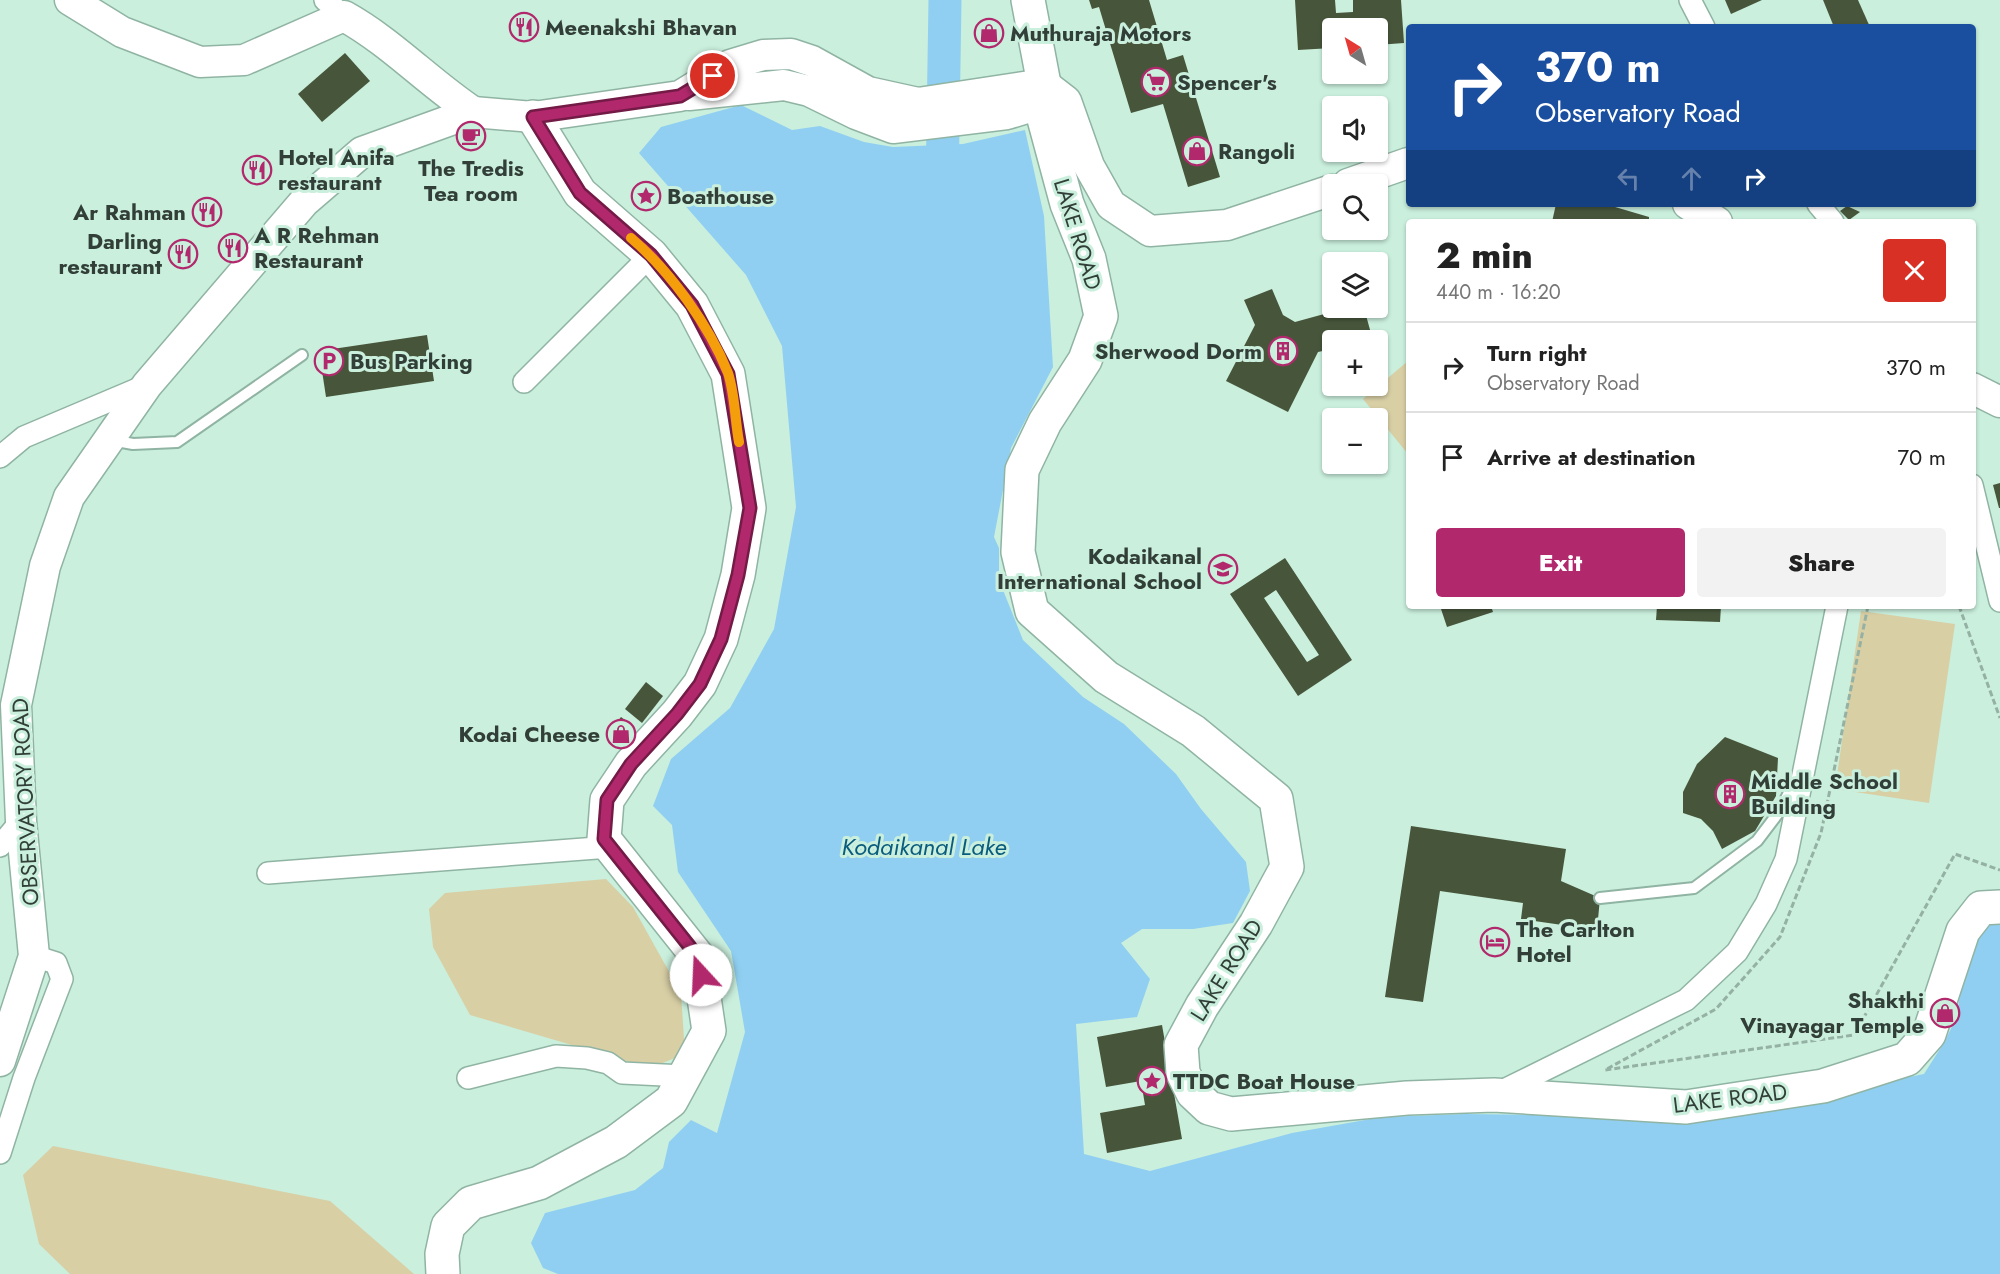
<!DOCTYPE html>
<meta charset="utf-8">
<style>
:root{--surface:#fff;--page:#f2f2f2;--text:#222;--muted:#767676;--line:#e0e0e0;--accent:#b1296c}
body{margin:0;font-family:Jost,sans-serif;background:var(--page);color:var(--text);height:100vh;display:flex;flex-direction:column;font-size:22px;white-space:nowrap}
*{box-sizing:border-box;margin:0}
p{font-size:20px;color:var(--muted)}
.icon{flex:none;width:33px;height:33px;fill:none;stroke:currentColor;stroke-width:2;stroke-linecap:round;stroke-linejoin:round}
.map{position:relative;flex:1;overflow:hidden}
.details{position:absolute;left:1406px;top:219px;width:570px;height:390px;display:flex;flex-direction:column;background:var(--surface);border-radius:6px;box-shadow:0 2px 4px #0004}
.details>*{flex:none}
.banner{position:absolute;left:1406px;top:24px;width:570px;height:183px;border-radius:6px;box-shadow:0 2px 4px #0004;background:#1a4fa0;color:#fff;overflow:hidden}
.needle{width:39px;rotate:323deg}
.tools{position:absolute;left:1322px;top:18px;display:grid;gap:12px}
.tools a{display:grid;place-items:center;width:66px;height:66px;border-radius:6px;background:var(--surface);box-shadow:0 2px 4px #0004;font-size:30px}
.pin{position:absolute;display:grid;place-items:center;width:51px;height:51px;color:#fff;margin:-26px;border:3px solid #fff;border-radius:50%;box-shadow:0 2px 6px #0007}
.me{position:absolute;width:66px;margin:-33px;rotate:340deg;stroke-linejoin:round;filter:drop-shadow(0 0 4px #0008)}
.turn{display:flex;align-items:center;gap:21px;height:126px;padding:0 30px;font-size:27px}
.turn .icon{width:78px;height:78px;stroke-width:2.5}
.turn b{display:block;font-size:42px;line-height:51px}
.lanes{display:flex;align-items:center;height:57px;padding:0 30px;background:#0003;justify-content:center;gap:30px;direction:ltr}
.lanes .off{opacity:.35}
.round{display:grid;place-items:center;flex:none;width:63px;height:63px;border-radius:6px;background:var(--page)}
.summary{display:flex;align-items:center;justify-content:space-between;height:102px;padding:0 30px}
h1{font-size:36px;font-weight:800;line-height:45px}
.action{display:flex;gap:12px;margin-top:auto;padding:12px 30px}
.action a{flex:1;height:69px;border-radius:6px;background:var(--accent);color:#fff;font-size:24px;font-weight:800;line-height:69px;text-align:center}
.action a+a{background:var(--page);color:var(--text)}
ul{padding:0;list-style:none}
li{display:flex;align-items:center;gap:18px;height:90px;padding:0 30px;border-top:2px solid var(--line)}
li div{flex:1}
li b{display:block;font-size:22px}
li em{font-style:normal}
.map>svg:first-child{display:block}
.green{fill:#d8cfa5}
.water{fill:#90cff1}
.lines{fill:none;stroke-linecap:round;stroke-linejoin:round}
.river{stroke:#90cff1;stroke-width:33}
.building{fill:#47563b;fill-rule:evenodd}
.lane-casing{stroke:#90b4a3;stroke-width:14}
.street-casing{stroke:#90b4a3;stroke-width:24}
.secondary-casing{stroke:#90b4a3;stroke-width:33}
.primary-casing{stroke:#90b4a3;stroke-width:36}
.path{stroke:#94b1a3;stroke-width:3;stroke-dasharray:6 3;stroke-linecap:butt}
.lane{stroke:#fff;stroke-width:10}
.street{stroke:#fff;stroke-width:21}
.secondary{stroke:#fff;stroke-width:30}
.primary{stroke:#fff;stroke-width:33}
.route-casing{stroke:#731b46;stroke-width:15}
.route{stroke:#b1296c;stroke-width:10}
.slow{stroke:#f59e0b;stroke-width:10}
.labels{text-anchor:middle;stroke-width:6;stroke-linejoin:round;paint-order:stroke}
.poi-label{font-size:22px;font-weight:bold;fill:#313f38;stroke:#caefdd;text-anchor:start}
.street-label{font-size:22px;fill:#313f38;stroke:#caefdd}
.water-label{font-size:24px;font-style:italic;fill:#095c7d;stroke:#caefdd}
</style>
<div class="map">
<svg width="2000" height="1274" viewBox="0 0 2000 1274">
<rect width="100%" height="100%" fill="#caefdd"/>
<g class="green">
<polygon points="1408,361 1408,454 1363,399"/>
<polygon points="1861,611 1955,624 1929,803 1835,789"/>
<polygon points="606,879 633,907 681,993 685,1054 650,1068 470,1015 433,947 429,909 445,893"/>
<polygon points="53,1146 330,1201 414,1274 70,1274 39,1244 23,1175"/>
</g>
<polygon class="water" points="741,105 792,130 820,126 864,142 893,147 963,144 1025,130 1044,216 1053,367 1011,448 994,537 999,548 999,580 1023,640 1083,697 1124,724 1176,774 1201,809 1246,862 1250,891 1233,923 1193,929 1142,929 1121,943 1150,979 1137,1017 1076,1024 1084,1154 1150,1171 1292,1133 1382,1117 1465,1114 1689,1117 1793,1100 1924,1074 1945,1041 1957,1016 1962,978 1985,921 2000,924 2000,1274 558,1274 543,1268 531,1243 545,1213 635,1190 663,1168 669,1142 691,1120 717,1133 745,1032 731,951 678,872 672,825 653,806 671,759 730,708 774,629 796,507 782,346 746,275 639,153 661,127"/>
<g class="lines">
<polyline class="river" points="942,190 945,0"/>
</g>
<g class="building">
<polygon points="1089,0 1149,0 1167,60 1183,55 1220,177 1188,187 1163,104 1131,113 1099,7 1092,9"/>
<polygon points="1295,0 1335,0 1336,13 1353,12 1353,0 1401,0 1404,43 1377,45 1377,28 1332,28 1332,48 1298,50"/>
<polygon points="1725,0 1762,0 1731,14"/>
<polygon points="1823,0 1858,0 1870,27 1834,27"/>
<polygon points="345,53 370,81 322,122 298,94"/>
<polygon points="1556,204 1605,204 1649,217 1649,222 1552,222"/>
<polygon points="1847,206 1860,212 1849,220 1840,211"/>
<polygon points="1272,289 1283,315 1295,322 1346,308 1364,308 1372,337 1361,340 1332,340 1332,349 1318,352 1288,412 1226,381 1255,325 1244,300"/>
<polygon points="427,335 434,381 326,397 319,351"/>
<polygon points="2000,483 2000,508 1999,508 1993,485"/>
<path d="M1285,558L1352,660L1298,696L1230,594ZM1276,590L1319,655L1307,662L1264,598Z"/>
<polygon points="1440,606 1491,606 1493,612 1447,627"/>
<polygon points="1657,606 1721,606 1720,622 1656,620"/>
<polygon points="646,682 663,696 642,723 625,709"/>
<polygon points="621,717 634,727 619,746 606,736"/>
<polygon points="1725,737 1778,758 1776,796 1755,831 1722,849 1713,831 1701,819 1683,813 1683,792 1697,764"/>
<polygon points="1411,826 1566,849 1561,881 1600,898 1597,930 1521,919 1523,903 1440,891 1423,1002 1385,997"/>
<polygon points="1162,1025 1182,1139 1107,1153 1100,1113 1145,1105 1141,1081 1106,1087 1097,1037"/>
</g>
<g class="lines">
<g class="lane-casing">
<g id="lane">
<polyline points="111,440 133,444 177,442 302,355"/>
<polyline points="1600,898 1694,888 1757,841 1779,812 1795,781"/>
</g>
</g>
<g class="street-casing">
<g id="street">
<polyline points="325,0 344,16"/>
<polyline points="1690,0 1704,27"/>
<polyline points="1818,204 1833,222"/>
<polyline points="524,382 651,255"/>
<polyline points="0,457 24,437 147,385"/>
<polyline points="1972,485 2000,601"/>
<polyline points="0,846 21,821"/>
<polyline points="268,873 610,847"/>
<polyline points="468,1078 556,1056 587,1058 608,1063 622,1073 684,1076"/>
<polyline points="1500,1092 1686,1000 1737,952 1766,904 1786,859 1837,606"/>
<polyline points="0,1153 24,1078 62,979 56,963 34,956"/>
</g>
</g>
<g class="secondary-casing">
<g id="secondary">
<path d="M70,0L122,32L200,62L244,60L344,16C391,42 428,82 473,112"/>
<polyline points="689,95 784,85 809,91 856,114 893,128 1007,114 1040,104 1064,101"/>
<polyline points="1348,184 1408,163"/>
<polyline points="1688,204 1717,222"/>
<polyline points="1972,388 2000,402"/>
<polyline points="0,1061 34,956 21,821 16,705 45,566 69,497 147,385 304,202 362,152 473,112 533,117 680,96 730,65 763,55 791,54 812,61 868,92 918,103 1044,84 1066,101 1089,166 1111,205 1150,231 1227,225 1332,190"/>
</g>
</g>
<g class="primary-casing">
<g id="primary">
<polyline points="1028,0 1044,84 1040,104 1067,204 1089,259 1101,316 1085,360 1045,422 1022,470 1018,552 1032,611 1106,677 1193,731 1276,799 1287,867 1256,924 1202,1006 1181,1045 1183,1073 1193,1093 1209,1108 1231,1114 1407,1098 1494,1095 1686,1107 1823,1086 1907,1059 1929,1034 1963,931 1981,908 2000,907"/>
<polyline points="443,1274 442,1254 448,1226 471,1203 539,1183 616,1142 671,1101 709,1031 698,957 604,839 607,800 631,764 677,714 700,684 721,639 738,575 749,508 728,374 692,305 651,255 580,193 533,117"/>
</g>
</g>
<g class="path">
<polyline points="1868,606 1821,833 1780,937 1716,1009 1605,1070 1854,1035 1955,854 2000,870"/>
<polyline points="1959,606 2000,718"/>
</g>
<use href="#lane" class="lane"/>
<use href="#street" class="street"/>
<use href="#secondary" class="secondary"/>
<use href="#primary" class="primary"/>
</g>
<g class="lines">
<g class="route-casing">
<polyline id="route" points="701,975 698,957 604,839 607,800 631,764 677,714 700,684 721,639 738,575 750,508 728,374 692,305 651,255 580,193 533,117 680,96 713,76"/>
</g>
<use href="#route" class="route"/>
<path class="slow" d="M631,238C670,271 709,325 728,373C735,394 735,421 739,442"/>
</g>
<defs>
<g id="restaurant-ring" transform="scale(1.5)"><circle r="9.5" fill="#caefdd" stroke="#b1296c" stroke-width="1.5"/><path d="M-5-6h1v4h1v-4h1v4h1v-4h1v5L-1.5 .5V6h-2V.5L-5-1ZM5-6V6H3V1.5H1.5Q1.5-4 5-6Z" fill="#b1296c"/></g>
<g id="shop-ring" transform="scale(1.5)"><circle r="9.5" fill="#caefdd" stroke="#b1296c" stroke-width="1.5"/><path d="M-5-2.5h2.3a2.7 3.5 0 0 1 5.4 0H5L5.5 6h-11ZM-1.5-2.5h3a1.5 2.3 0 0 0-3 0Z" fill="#b1296c"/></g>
<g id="supermarket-ring" transform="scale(1.5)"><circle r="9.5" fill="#caefdd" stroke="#b1296c" stroke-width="1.5"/><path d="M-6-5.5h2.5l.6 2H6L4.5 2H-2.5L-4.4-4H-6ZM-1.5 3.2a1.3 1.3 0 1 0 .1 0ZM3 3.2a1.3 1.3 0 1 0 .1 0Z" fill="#b1296c"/></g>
<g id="cafe-ring" transform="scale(1.5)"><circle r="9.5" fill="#caefdd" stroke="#b1296c" stroke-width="1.5"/><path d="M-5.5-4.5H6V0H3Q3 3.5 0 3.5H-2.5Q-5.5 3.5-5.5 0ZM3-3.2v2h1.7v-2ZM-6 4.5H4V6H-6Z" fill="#b1296c"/></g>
<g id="sight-ring" transform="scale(1.5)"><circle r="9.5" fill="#caefdd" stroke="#b1296c" stroke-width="1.5"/><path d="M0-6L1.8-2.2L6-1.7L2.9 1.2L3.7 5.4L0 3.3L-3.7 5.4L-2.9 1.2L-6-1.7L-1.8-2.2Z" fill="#b1296c"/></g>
<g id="building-ring" transform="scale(1.5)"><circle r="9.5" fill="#caefdd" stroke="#b1296c" stroke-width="1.5"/><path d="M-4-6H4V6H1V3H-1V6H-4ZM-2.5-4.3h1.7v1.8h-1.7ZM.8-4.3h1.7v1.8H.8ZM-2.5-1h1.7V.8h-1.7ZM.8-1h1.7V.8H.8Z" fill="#b1296c"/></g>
<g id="parking-ring" transform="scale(1.5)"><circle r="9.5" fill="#caefdd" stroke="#b1296c" stroke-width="1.5"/><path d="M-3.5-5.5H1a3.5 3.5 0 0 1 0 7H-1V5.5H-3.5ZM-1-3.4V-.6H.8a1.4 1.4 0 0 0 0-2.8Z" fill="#b1296c"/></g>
<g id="school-ring" transform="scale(1.5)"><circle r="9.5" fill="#caefdd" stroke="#b1296c" stroke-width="1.5"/><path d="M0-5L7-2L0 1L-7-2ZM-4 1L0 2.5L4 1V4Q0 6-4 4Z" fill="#b1296c"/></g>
<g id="hotel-ring" transform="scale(1.5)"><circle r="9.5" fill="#caefdd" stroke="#b1296c" stroke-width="1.5"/><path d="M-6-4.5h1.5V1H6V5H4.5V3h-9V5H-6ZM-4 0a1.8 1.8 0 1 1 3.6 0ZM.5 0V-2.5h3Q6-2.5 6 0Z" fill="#b1296c"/></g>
</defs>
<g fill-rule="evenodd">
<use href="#restaurant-ring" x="524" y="27"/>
<use href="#shop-ring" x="989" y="33"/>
<use href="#supermarket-ring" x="1156" y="82"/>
<use href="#cafe-ring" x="471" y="136"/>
<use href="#shop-ring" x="1197" y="151"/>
<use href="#restaurant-ring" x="257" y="170"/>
<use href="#sight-ring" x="646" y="196"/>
<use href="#restaurant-ring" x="207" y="212"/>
<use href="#restaurant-ring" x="233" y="248"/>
<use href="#restaurant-ring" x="183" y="254"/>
<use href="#building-ring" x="1283" y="351"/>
<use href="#parking-ring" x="329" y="361"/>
<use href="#school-ring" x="1223" y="569"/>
<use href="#shop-ring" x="621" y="734"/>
<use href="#building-ring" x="1730" y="794"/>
<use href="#hotel-ring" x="1495" y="942"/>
<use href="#shop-ring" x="1945" y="1013"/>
<use href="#sight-ring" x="1152" y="1081"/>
</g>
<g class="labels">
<g class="poi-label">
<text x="545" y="35">Meenakshi Bhavan</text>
<text x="1010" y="41">Muthuraja Motors</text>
<text x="1177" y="90">Spencer's</text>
<text x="1218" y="159">Rangoli</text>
<text x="278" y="165">Hotel Anifa<tspan x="278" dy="25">restaurant</tspan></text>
<text x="471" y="176" text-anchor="middle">The Tredis<tspan x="471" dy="25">Tea room</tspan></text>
<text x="667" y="204">Boathouse</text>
<text x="186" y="220" text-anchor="end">Ar Rahman</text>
<text x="254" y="243">A R Rehman<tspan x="254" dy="25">Restaurant</tspan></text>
<text x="162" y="249" text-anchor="end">Darling<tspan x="162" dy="25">restaurant</tspan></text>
<text x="1262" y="359" text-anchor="end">Sherwood Dorm</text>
<text x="350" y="369">Bus Parking</text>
<text x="1202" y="564" text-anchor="end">Kodaikanal<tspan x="1202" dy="25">International School</tspan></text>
<text x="600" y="742" text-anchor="end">Kodai Cheese</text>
<text x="1751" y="789">Middle School<tspan x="1751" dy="25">Building</tspan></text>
<text x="1516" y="937">The Carlton<tspan x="1516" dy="25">Hotel</tspan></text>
<text x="1924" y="1008" text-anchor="end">Shakthi<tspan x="1924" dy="25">Vinayagar Temple</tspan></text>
<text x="1173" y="1089">TTDC Boat House</text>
</g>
<g class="street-label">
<text transform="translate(1078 234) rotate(73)" y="8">LAKE ROAD</text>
<text transform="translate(25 802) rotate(-93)" y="8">OBSERVATORY ROAD</text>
<text transform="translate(1226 970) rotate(-58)" y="8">LAKE ROAD</text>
<text transform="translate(1730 1098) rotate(-7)" y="8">LAKE ROAD</text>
</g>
<g class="water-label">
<text x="924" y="855">Kodaikanal Lake</text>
</g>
</g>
</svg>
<div class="tools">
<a><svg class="needle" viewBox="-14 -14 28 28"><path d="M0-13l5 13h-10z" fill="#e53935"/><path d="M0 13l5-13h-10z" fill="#767676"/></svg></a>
<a><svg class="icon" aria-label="sound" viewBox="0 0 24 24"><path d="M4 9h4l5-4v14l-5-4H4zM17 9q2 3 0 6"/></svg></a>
<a><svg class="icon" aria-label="search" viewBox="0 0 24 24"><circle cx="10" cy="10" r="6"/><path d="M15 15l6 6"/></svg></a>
<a><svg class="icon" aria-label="layers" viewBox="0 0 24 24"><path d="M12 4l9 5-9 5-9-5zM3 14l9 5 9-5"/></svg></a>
<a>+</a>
<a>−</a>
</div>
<div class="pin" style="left:713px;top:76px;background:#d93025"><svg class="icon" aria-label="arrive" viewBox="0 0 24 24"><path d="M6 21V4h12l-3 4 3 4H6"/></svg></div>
<svg class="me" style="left:701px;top:975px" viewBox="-20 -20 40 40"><circle r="19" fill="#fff"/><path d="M0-13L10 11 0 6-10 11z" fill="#b1296c"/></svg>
<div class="banner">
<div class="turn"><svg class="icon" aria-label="right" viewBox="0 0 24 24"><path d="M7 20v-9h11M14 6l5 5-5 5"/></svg><div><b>370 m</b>Observatory Road</div></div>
<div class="lanes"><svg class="icon off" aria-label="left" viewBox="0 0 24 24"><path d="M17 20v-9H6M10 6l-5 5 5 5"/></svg><svg class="icon off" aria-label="ahead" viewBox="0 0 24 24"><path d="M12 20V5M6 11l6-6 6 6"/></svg><svg class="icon" aria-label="right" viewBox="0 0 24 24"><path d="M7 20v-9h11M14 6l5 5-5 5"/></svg></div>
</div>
<section class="details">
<div class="summary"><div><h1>2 min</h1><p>440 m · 16:20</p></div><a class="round" style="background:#d93025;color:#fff"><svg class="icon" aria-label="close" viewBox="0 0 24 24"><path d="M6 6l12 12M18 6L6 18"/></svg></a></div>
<ul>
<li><svg class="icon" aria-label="right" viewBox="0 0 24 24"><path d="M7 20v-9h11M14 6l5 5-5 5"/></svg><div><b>Turn right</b><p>Observatory Road</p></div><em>370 m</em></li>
<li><svg class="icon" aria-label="arrive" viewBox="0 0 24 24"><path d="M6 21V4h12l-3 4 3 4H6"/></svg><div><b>Arrive at destination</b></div><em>70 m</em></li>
</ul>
<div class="action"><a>Exit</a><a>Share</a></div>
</section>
</div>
